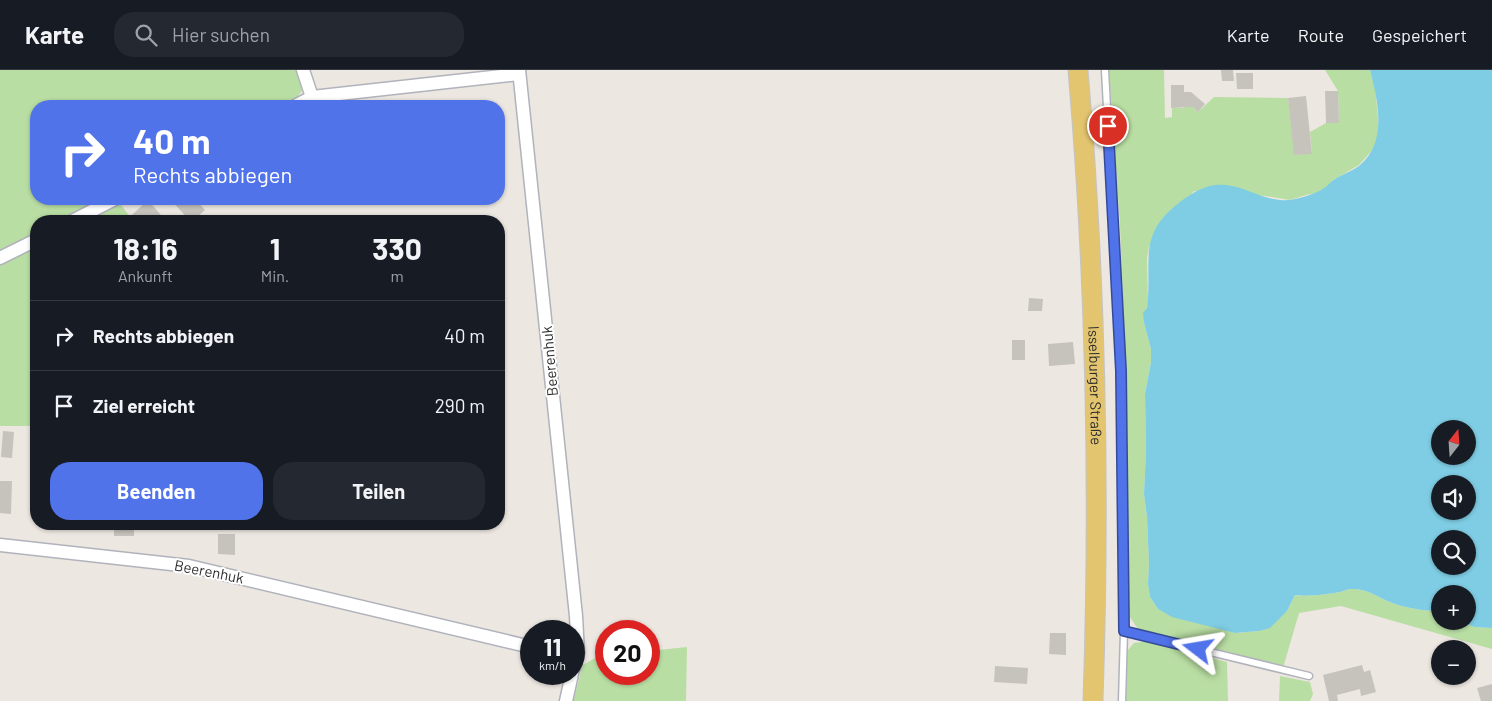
<!DOCTYPE html>
<html lang="de">
<meta charset="utf-8">
<style>
:root{--surface:#171b24;--page:#242831;--text:#f1f3f6;--muted:#9ea1a6;--line:#363941;--accent:#5173ea}
body{margin:0;font-family:Barlow,sans-serif;background:var(--page);color:var(--text);height:100vh;display:flex;flex-direction:column;font-size:19px;white-space:nowrap}
*{box-sizing:border-box;margin:0}
p{font-size:16px;color:var(--muted)}
.icon{flex:none;width:28px;height:28px;fill:none;stroke:currentColor;stroke-width:2;stroke-linecap:round;stroke-linejoin:round}
.map{position:relative;flex:1;overflow:hidden}
.details{position:absolute;left:30px;top:145px;width:475px;height:315px;display:flex;flex-direction:column;background:var(--surface);border-radius:20px;box-shadow:0 1px 4px #0004}
.details>*{flex:none}
.top-card{position:absolute;left:30px;top:30px;width:475px;height:105px;border-radius:20px;box-shadow:0 1px 4px #0004;background:#5173ea;color:#fff;overflow:hidden}
.needle{width:32px;rotate:17deg}
.controls{position:absolute;left:1431px;top:350px;display:grid;gap:10px}
.controls a{display:grid;place-items:center;width:45px;height:45px;border-radius:50%;background:var(--surface);box-shadow:0 1px 4px #0004;font-size:25px}
.speed{position:absolute;left:520px;top:550px;display:flex;gap:10px;font-size:25px;font-weight:700;text-align:center}
.speed>*{display:grid;place-content:center;width:65px;height:65px;border-radius:50%;background:var(--surface);box-shadow:0 1px 4px #0004;line-height:1}
.speed small{font-size:12px;font-weight:400}
.speed .limit{border:8px solid #d22;background:#fff;color:#111}
.pin{position:absolute;display:grid;place-items:center;width:42px;height:42px;color:#fff;margin:-21px;border:2px solid #fff;border-radius:50%;box-shadow:0 1px 5px #0007}
.me{position:absolute;width:55px;margin:-28px;rotate:284deg;stroke-linejoin:round;filter:drop-shadow(0 0 4px #0008)}
.turn{display:flex;align-items:center;gap:18px;height:105px;padding:0 20px;font-size:22px}
.turn .icon{width:65px;height:65px;stroke-width:2.5}
.turn b{display:block;font-size:35px;line-height:42px}
.eta{display:flex;justify-content:space-evenly;align-items:center;height:85px;text-align:center}
.eta b{font-size:30px;font-weight:700;line-height:35px}
.button{display:flex;gap:10px;margin-top:auto;padding:10px 20px}
.button a{flex:1;height:58px;border-radius:20px;background:var(--accent);color:#fff;font-size:20px;font-weight:700;line-height:58px;text-align:center}
.button a+a{background:var(--page);color:var(--text)}
ul{padding:0;list-style:none}
li{display:flex;align-items:center;gap:15px;height:70px;padding:0 20px;border-top:1px solid var(--line)}
li div{flex:1}
li b{display:block;font-size:19px}
li em{font-style:normal}
header{display:flex;align-items:center;gap:30px;box-sizing:border-box;height:70px;padding:0 25px;background:var(--surface);border-bottom:1px solid var(--line)}
header strong{font-size:24px}
nav{display:flex;gap:28px;margin-inline-start:auto;font-size:18px}
.search{width:350px;height:45px;background:var(--page);display:flex;align-items:center;gap:12px;box-sizing:border-box;padding:0 18px;border-radius:20px;color:var(--muted);font-size:19px}
.map>svg:first-child{display:block}
.green{fill:#b9dea3}
.water{fill:#7fcde4;fill-rule:evenodd}
.building{fill:#c6c2bc}
.lines{fill:none;stroke-linecap:round;stroke-linejoin:round}
.lane-casing{stroke:#b1b3bc;stroke-width:9}
.street-casing{stroke:#b1b3bc;stroke-width:15}
.primary-casing{stroke:#c4c4c4;stroke-width:21}
.lane{stroke:#fff;stroke-width:6}
.street{stroke:#fff;stroke-width:12}
.primary{stroke:#e4c56f;stroke-width:19}
.route-casing{stroke:#354b98;stroke-width:12}
.route{stroke:#5173ea;stroke-width:9}
.labels{text-anchor:middle;stroke-width:4;stroke-linejoin:round;paint-order:stroke}
.street-label{font-size:15px;fill:#2d2d2d;stroke:#fff}
</style>
<header>
<strong>Karte</strong>
<div class="search"><svg class="icon" aria-label="search" viewBox="0 0 24 24"><circle cx="10" cy="10" r="6"/><path d="M15 15l6 6"/></svg>Hier suchen</div>
<nav><a>Karte</a><a>Route</a><a>Gespeichert</a></nav>
</header>
<div class="map">
<svg width="1492" height="631" viewBox="0 0 1492 631">
<rect width="100%" height="100%" fill="#ede7e1"/>
<g class="green">
<polygon points="0,0 301,0 304,18 295,30 283,36 36,36 36,129 106,129 62,151 36,151 36,165 0,183"/>
<path d="M1109,0H1164L1165,48L1172,47V38H1184V35H1191L1198,42L1214,27L1288,28L1295,85L1312,83L1310,62L1326,53H1339L1338,21L1325,0H1370L1375,17L1379,57L1378,65L1375,77L1359,95L1333,110L1327,117L1316,123L1306,125L1290,130L1265,126L1194,121L1149,177L1147,189L1148,231L1144,253L1151,279V292L1145,324L1146,381L1144,424L1147,447L1149,493L1148,514L1150,527L1158,539L1235,563L1259,561L1287,541L1295,525C1303,527 1331,524 1340,522C1344,521 1348,519 1351,519C1368,518 1380,529 1395,534C1410,539 1424,540 1440,542V551H1460L1474,557L1492,558V579L1341,536L1299,543L1283,598L1138,559L1129,546L1128,535L1127,329L1120,155Z"/>
<polygon points="119,132 133,151 83,151"/>
<polygon points="36,176 36,356 0,356 0,195"/>
<polygon points="1148,571 1227,592 1228,631 1126,631 1127,581 1134,573"/>
<polygon points="687,577 686,631 573,631 583,595 597,587 606,586 606,604 649,604 649,581"/>
<polygon points="1280,606 1310,612 1313,624 1310,631 1279,631"/>
</g>
<path class="water" d="M1370,0H1492V558L1474,557L1460,551H1468V524H1440V542C1424,540 1410,539 1395,534C1380,529 1368,518 1351,519C1348,519 1344,521 1340,522C1331,524 1303,527 1295,525L1287,541L1270,558L1259,561L1235,563L1172,547L1158,539L1150,527L1148,514L1149,493L1147,447L1144,424L1146,381L1145,324L1151,292V279L1144,253L1143,243L1147,238C1153,190 1135,164 1184,129C1197,120 1209,113 1226,115C1247,117 1266,132 1288,130C1296,130 1318,123 1324,118C1328,116 1331,111 1335,109C1343,104 1352,101 1359,96C1388,73 1378,31 1370,0ZM1440,359H1468V386H1440ZM1440,414H1468V441H1440ZM1440,469H1468V496H1440Z"/>
<g class="building">
<polygon points="1221,0 1233,0 1234,11 1222,11"/>
<polygon points="1236,3 1253,3 1253,19 1237,19"/>
<polygon points="1171,15 1184,15 1184,22 1191,22 1205,34 1198,42 1193,37 1171,38"/>
<polygon points="1325,21 1338,21 1339,53 1326,53"/>
<polygon points="1306,26 1312,84 1294,85 1288,28"/>
<polygon points="170,129 195,129 205,140 193,151 190,151"/>
<polygon points="148,130 166,151 137,151 132,145"/>
<polygon points="1029,228 1043,229 1042,241 1028,241"/>
<rect x="1012" y="270" width="13" height="20"/>
<polygon points="1073,272 1075,294 1049,296 1048,274"/>
<polygon points="3,361 14,362 12,388 1,387"/>
<polygon points="0,411 12,411 11,444 0,443"/>
<rect x="114" y="454" width="20" height="12"/>
<polygon points="218,464 235,464 235,485 218,484"/>
<polygon points="1050,563 1066,563 1066,585 1049,584"/>
<polygon points="1362,595 1364,602 1370,600 1376,622 1361,626 1360,619 1337,625 1338,631 1329,631 1323,605"/>
<polygon points="995,596 1028,598 1027,614 994,612"/>
<polygon points="1492,614 1492,631 1481,631 1477,618"/>
</g>
<g class="lines">
<g class="lane-casing">
<g id="lane">
<polyline points="1105,0 1121,301 1124,561 1122,631"/>
<polyline points="1124,561 1309,606"/>
</g>
</g>
<g class="street-casing">
<g id="street">
<polyline points="303,0 312,27 519,4"/>
<polyline points="519,0 576,546 578,583 574,598"/>
<polyline points="295,36 312,27"/>
<polyline points="72,151 115,129"/>
<polyline points="0,188 36,170"/>
<polyline points="0,475 189,496 531,577"/>
<polyline points="566,631 572,604"/>
</g>
</g>
<g class="primary-casing">
<g id="primary">
<path id="s1" d="M1078,0C1096,210 1100,421 1093,631"/>
</g>
</g>
<use href="#lane" class="lane"/>
<use href="#street" class="street"/>
<use href="#primary" class="primary"/>
</g>
<g class="lines">
<g class="route-casing">
<polyline id="route" points="1108,56 1121,301 1124,561 1198,579"/>
</g>
<use href="#route" class="route"/>
</g>
<g class="labels">
<g class="street-label">
<text transform="translate(550 291) rotate(-95)" y="5">Beerenhuk</text>
<text dy="5" stroke="none"><textPath href="#s1" startOffset="316">Isselburger Straße</textPath></text>
<text transform="translate(209 502) rotate(11)" y="5">Beerenhuk</text>
</g>
</g>
</svg>
<div class="controls">
<a><svg class="needle" viewBox="-14 -14 28 28"><path d="M0-13l5 13h-10z" fill="#e53935"/><path d="M0 13l5-13h-10z" fill="#9ea1a6"/></svg></a>
<a><svg class="icon" aria-label="sound" viewBox="0 0 24 24"><path d="M4 9h4l5-4v14l-5-4H4zM17 9q2 3 0 6"/></svg></a>
<a><svg class="icon" aria-label="search" viewBox="0 0 24 24"><circle cx="10" cy="10" r="6"/><path d="M15 15l6 6"/></svg></a>
<a>+</a>
<a>−</a>
</div>
<div class="speed"><div>11<small>km/h</small></div><div class="limit">20</div></div>
<div class="pin" style="left:1108px;top:56px;background:#d93025"><svg class="icon" aria-label="arrive" viewBox="0 0 24 24"><path d="M6 21V4h12l-3 4 3 4H6"/></svg></div>
<svg class="me" style="left:1198px;top:579px" viewBox="-20 -20 40 40"><path d="M0-17L14 15 0 8-14 15z" fill="#5173ea" stroke="#fff" stroke-width="4"/></svg>
<div class="top-card">
<div class="turn"><svg class="icon" aria-label="right" viewBox="0 0 24 24"><path d="M7 20v-9h11M14 6l5 5-5 5"/></svg><div><b>40 m</b>Rechts abbiegen</div></div>
</div>
<section class="details">
<div class="eta">
<div><b>18:16</b><p>Ankunft</p></div>
<div><b>1</b><p>Min.</p></div>
<div><b>330</b><p>m</p></div>
</div>
<ul>
<li><svg class="icon" aria-label="right" viewBox="0 0 24 24"><path d="M7 20v-9h11M14 6l5 5-5 5"/></svg><div><b>Rechts abbiegen</b></div><em>40 m</em></li>
<li><svg class="icon" aria-label="arrive" viewBox="0 0 24 24"><path d="M6 21V4h12l-3 4 3 4H6"/></svg><div><b>Ziel erreicht</b></div><em>290 m</em></li>
</ul>
<div class="button"><a>Beenden</a><a>Teilen</a></div>
</section>
</div>
